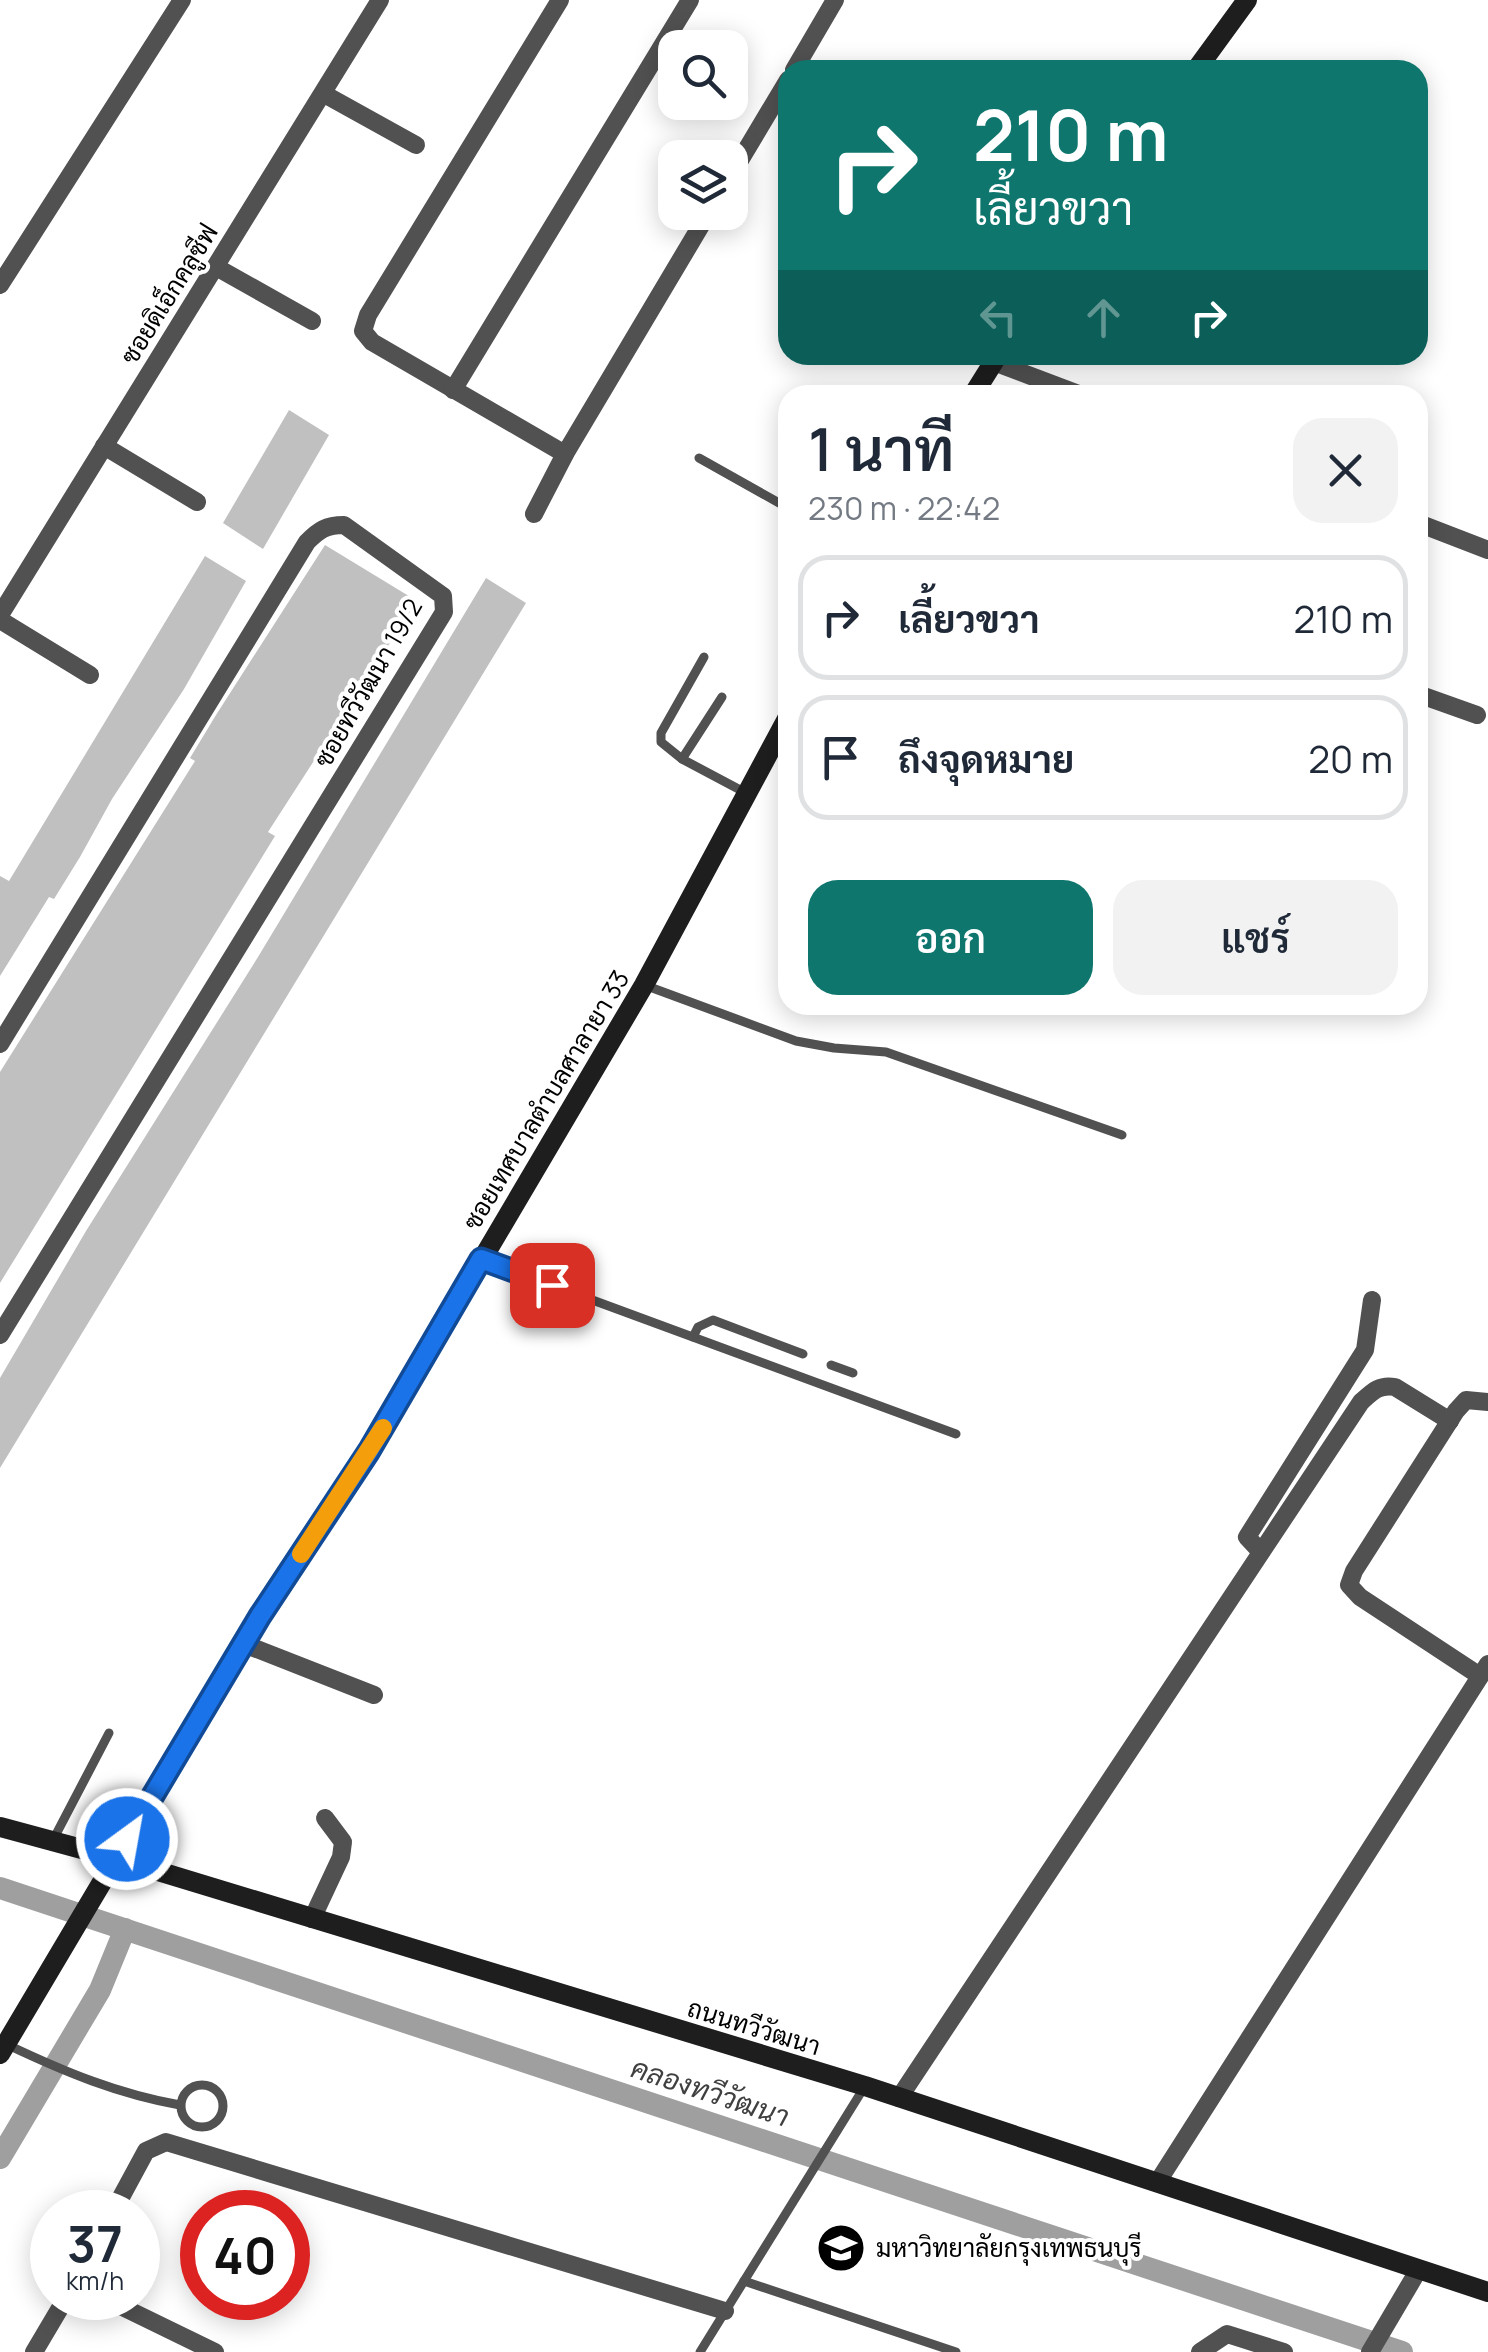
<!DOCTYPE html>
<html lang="th">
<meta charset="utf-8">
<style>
:root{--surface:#fff;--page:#f2f2f3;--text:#1f2937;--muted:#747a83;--line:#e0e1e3;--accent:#0f766e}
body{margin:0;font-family:Manrope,Sarabun,sans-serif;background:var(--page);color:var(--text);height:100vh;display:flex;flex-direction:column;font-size:38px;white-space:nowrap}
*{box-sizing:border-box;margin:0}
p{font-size:32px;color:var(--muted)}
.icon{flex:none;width:55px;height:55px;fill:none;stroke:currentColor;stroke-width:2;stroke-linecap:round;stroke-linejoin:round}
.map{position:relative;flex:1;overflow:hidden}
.drawer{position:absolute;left:778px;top:385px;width:650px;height:630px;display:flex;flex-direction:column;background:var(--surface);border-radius:30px;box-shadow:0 5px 25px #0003}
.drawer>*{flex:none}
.guide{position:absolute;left:778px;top:60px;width:650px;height:305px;border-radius:30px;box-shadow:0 5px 25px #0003;background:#0f766e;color:#fff;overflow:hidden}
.fabs{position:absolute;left:658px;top:30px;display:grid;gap:20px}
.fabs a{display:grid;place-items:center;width:90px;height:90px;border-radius:20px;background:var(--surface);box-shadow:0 5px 25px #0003;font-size:50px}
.speed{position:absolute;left:30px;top:2190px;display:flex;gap:20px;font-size:50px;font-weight:700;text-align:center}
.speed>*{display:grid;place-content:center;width:130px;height:130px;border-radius:50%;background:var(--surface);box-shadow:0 5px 25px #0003;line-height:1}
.speed small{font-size:25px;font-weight:400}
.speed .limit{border:15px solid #d22;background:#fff;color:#111}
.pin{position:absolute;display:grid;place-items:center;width:85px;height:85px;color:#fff;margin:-42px;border-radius:20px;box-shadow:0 5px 15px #0006}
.me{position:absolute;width:110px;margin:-55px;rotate:32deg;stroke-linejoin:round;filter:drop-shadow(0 0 8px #0008)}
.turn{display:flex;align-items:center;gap:35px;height:210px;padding:0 30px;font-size:45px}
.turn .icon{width:130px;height:130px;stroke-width:2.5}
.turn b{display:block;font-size:70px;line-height:85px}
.lanes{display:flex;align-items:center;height:95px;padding:0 30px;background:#0003;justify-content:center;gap:50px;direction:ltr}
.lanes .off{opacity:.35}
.round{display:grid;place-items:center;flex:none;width:105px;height:105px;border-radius:30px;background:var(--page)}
.head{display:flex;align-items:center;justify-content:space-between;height:170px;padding:0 30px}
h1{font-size:60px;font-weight:600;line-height:75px}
.cta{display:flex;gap:20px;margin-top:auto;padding:20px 30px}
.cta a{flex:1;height:115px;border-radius:30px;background:var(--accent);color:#fff;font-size:40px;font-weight:600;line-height:115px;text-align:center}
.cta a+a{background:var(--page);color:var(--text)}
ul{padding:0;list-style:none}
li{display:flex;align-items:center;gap:30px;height:125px;margin:0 20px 15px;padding:0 10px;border:5px solid var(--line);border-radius:30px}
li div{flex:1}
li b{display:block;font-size:38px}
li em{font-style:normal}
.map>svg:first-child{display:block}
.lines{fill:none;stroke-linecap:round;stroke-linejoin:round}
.canal{stroke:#9f9f9f;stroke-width:22}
.building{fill:#c0c0c0}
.lane{stroke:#515151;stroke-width:9}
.street{stroke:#515151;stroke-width:18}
.secondary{stroke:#1e1e1e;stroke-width:20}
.route-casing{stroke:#114b97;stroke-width:25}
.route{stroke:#1a73e8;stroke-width:18}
.slow{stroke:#f59e0b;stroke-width:18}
.labels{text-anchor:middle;stroke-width:8;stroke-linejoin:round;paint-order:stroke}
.street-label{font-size:25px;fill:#000;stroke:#fff}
.poi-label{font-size:25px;fill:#000;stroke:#fff;text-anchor:start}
.water-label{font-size:28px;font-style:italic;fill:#404040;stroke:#fff}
</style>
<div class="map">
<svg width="1488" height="2352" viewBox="0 0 1488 2352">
<rect width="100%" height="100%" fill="#fff"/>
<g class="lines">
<g class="canal">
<polyline points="0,1888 1402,2352"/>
<polyline points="0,2158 100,1990 125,1929"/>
</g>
</g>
<g class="building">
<polygon points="289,410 329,435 263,549 223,523"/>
<polygon points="325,545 417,601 268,832 275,836 0,1283 0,1072 195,761 190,758 216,715"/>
<polygon points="205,556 246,581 184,689 112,799 80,857 54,899 49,897 0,976 0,876 9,881"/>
<polygon points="486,578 526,603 0,1468 0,1378 86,1231 258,957"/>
</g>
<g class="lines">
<g class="lane">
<polyline points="699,458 788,508"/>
<polyline points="704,657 661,733 661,742 682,759 746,793"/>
<polyline points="682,759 722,697"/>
<polyline points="647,986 796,1041 834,1048 886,1052 1122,1135"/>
<polyline points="484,1260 956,1434"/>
<polyline points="693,1337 698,1327 713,1320 803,1354"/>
<polyline points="831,1365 853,1373"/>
<polyline points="52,1842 109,1733"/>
<path d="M8,2045C65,2072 118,2094 180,2105"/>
<circle cx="202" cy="2106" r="21"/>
<polyline points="744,2281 956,2352"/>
<polyline points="700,2352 865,2086"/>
</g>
<g class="street">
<polyline points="560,0 368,315 363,331 372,342 565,454"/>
<polyline points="794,70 835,0"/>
<polyline points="324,94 416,145"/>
<polyline points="730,177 788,80"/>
<polyline points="216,267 312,321"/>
<polyline points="0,285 182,0"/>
<polyline points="994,362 1081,395"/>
<polyline points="453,390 690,0"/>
<polyline points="104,446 197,502"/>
<polyline points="534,514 565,454 709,212"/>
<polyline points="1418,523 1488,550"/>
<polyline points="0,615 380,0"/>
<polyline points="0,620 90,675"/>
<polyline points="1418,694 1477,715"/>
<path d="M0,1044L307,542C319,530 326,525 344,525L443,596L444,612L0,1335"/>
<polyline points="1261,1552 1247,1537 1365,1350 1372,1300"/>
<polyline points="244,1644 374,1695"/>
<polyline points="1480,1676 1360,1597 1349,1585 1354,1571 1456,1411 1466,1400 1488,1402"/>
<polyline points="312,1919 341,1857 343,1842 325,1818"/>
<path d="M899,2098L1361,1402C1372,1392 1379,1384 1395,1387L1450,1421"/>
<polyline points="1157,2183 1488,1664"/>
<polyline points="113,2212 146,2151 166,2142 725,2311"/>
<polyline points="104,2298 215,2352"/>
<polyline points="34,2352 66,2298"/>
<polyline points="1200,2352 1227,2334 1284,2352"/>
<polyline points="1370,2352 1419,2269"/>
</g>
<g class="secondary">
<polyline points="1196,70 1247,0"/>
<polyline points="973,395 998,355"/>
<polyline points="0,1827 115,1858 865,2086 1488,2292"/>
<polyline points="0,2054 260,1616 369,1451 644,985 788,717"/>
</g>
</g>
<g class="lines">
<g class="route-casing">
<polyline id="route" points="127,1839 260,1616 369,1451 481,1259 552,1285"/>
</g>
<use href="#route" class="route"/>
<polyline class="slow" points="301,1554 383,1428"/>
</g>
<defs>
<g id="university-disc" transform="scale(2.5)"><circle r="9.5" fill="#000" stroke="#fff"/><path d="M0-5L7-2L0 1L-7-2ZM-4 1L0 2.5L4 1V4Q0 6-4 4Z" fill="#fff"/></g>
</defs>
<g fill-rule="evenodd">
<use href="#university-disc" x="841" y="2248"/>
</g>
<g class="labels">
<g class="street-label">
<text transform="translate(169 294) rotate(-58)" y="9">ซอยดิเอ็กคลูซีฟ</text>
<text transform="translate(368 683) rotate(-60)" y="9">ซอยทวีวัฒนา 19/2</text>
<text transform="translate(546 1100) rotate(-59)" y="9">ซอยเทศบาลตำบลศาลายา 33</text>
<text transform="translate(754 2027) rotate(17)" y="9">ถนนทวีวัฒนา</text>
</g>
<g class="poi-label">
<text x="876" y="2257">มหาวิทยาลัยกรุงเทพธนบุรี</text>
</g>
<g class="water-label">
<text transform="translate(710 2092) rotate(18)" y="10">คลองทวีวัฒนา</text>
</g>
</g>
</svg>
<div class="fabs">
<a><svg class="icon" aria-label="search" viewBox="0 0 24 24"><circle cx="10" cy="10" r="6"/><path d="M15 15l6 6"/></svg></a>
<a><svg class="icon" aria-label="layers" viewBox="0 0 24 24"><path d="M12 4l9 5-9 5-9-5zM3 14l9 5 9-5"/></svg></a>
</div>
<div class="speed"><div>37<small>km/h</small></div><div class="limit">40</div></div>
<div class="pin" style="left:552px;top:1285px;background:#d93025"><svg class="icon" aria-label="arrive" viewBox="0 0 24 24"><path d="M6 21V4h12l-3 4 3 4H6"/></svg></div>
<svg class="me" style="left:127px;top:1839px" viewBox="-20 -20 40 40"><circle r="17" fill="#1a73e8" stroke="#fff" stroke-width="3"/><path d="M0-11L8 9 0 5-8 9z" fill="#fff"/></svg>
<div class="guide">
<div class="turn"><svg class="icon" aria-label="right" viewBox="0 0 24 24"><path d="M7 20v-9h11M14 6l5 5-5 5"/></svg><div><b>210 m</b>เลี้ยวขวา</div></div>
<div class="lanes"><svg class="icon off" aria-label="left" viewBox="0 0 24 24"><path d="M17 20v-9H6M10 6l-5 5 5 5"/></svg><svg class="icon off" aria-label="ahead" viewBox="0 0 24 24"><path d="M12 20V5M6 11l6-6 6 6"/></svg><svg class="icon" aria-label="right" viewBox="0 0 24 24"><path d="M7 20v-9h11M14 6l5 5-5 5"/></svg></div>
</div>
<section class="drawer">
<div class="head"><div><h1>1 นาที</h1><p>230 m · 22:42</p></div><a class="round"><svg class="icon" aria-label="close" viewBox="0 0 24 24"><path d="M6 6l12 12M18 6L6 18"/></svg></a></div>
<ul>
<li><svg class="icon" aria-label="right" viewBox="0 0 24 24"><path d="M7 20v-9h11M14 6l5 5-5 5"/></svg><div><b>เลี้ยวขวา</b></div><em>210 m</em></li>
<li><svg class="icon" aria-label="arrive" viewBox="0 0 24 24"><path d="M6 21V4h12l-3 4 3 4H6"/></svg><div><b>ถึงจุดหมาย</b></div><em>20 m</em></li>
</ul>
<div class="cta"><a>ออก</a><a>แชร์</a></div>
</section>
</div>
